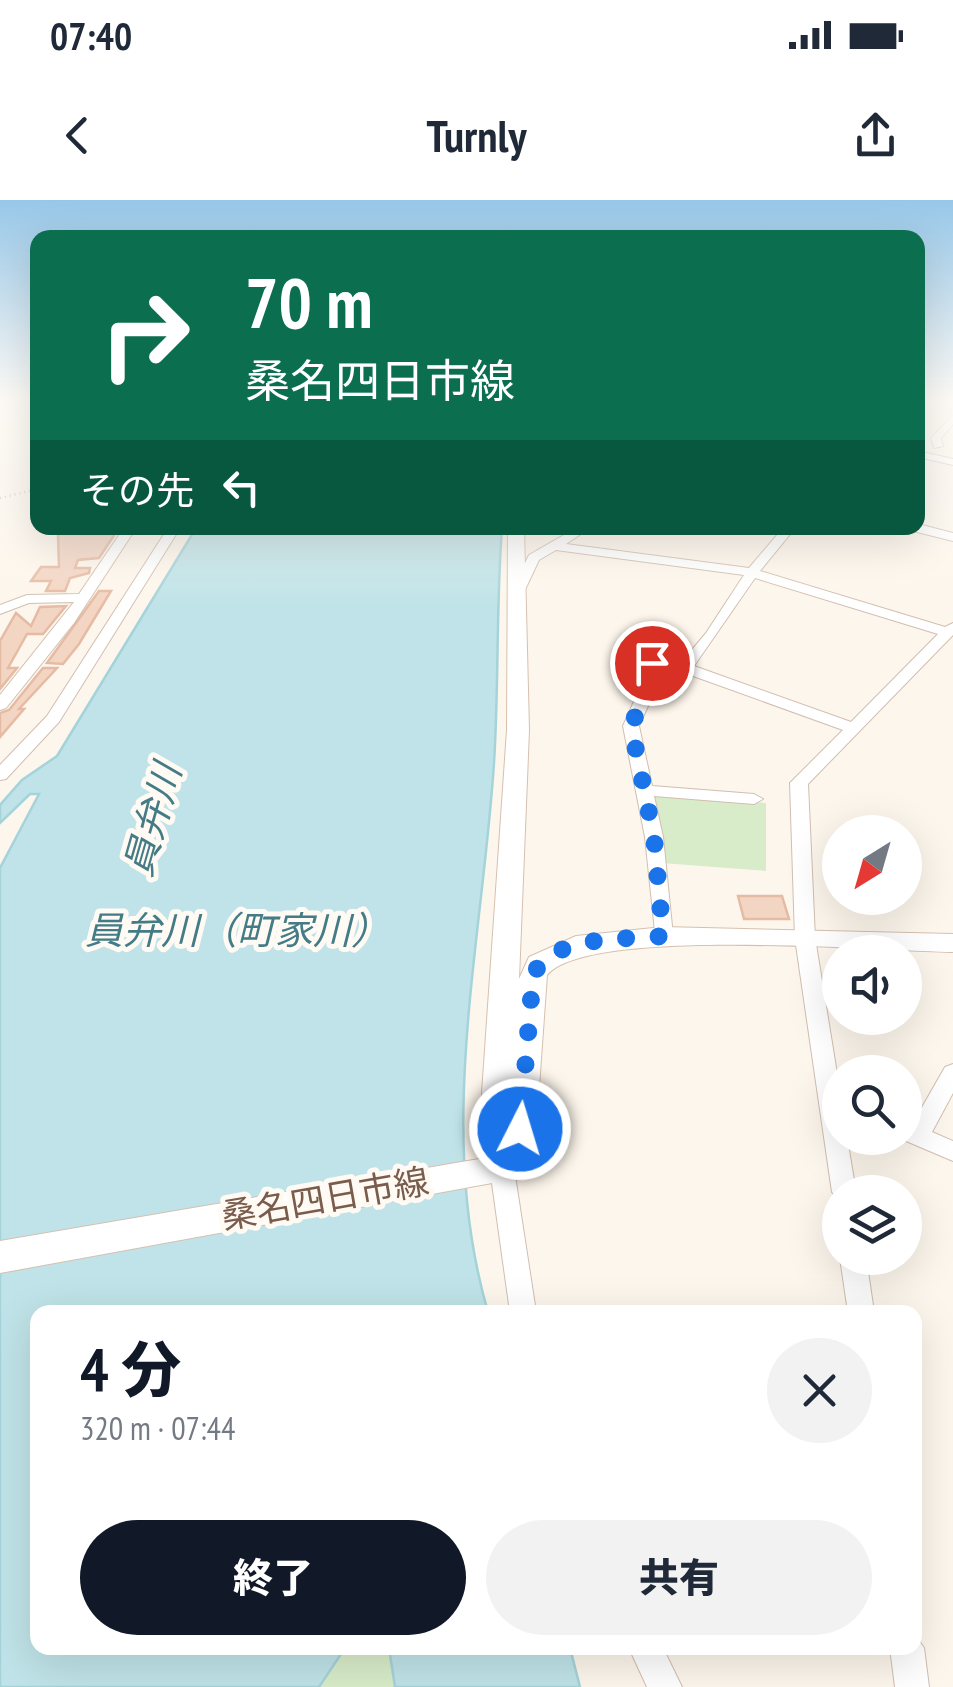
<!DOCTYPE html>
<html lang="ja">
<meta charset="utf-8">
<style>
:root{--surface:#fff;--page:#f2f2f3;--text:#1f2937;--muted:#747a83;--accent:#111827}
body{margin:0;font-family:"PT Sans Narrow","Noto Sans JP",sans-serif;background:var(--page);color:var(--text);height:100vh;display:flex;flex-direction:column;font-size:38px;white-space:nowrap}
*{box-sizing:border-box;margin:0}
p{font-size:32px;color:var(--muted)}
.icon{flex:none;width:55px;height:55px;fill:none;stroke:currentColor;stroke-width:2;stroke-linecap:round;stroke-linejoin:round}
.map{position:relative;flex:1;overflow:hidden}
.panel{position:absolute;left:30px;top:1105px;width:892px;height:350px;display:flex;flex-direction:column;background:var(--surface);border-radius:20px;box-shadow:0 10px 40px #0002}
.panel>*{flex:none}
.hud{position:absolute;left:30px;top:30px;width:895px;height:305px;border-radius:20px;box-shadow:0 10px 40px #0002;background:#0b6e4f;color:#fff;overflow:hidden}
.needle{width:65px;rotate:217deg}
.buttons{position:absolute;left:822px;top:615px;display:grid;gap:20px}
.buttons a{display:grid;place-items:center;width:100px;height:100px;border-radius:50%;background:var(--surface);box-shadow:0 10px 40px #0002;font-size:50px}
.pin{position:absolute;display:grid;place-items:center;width:85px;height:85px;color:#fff;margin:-42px;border:5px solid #fff;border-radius:50%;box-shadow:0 2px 10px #0007}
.me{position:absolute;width:110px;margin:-55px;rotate:5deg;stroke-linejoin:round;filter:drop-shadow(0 0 8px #0008)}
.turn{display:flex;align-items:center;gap:35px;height:210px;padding:0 50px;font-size:45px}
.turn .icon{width:130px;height:130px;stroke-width:2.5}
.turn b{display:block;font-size:70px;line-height:85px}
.then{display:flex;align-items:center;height:95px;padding:0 50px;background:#0003;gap:20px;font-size:38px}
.round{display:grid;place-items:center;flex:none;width:105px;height:105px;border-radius:52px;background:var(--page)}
.summary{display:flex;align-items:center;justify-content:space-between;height:170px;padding:0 50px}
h1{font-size:60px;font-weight:800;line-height:75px;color:var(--accent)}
.cta{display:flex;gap:20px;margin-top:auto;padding:20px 50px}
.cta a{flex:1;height:115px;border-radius:60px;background:var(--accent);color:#fff;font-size:40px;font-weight:800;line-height:115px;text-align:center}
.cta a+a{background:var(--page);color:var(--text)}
.status{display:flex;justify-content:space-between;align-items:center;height:70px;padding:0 50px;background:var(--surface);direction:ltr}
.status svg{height:28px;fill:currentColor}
header{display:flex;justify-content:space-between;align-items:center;height:130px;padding:0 50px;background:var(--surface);font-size:45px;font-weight:800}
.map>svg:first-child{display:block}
.green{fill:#d8ecc9}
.water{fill:#bfe3e8;stroke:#a5d3da;stroke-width:2.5}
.building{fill:#f3d5c3;stroke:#e6bba3;stroke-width:2.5}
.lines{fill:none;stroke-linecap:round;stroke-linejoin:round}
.street-casing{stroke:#d1beb0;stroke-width:2}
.secondary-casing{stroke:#d6c0b0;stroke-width:2}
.path{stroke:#d9b8a5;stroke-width:2.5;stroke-dasharray:1 4;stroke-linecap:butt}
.street{fill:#fff;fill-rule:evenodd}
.secondary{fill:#fff;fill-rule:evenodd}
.route{stroke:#1a73e8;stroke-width:18;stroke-dasharray:0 32.4}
.labels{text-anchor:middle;stroke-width:10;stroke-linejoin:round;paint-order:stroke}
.street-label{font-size:35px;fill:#7a5c4d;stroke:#fffaf3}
.water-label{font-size:38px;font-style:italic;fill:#437c86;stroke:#fffaf3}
</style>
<div class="status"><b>07:40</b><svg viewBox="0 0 49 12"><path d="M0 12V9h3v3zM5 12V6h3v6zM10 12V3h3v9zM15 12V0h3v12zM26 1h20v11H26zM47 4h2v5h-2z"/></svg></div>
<header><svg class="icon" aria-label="back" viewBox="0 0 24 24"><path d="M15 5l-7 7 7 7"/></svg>Turnly<svg class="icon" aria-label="share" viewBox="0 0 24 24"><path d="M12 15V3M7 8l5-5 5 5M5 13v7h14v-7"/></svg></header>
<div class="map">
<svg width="953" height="1487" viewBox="0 0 953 1487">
<rect width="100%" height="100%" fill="#fdf6ec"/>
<g class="green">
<polygon points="657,594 766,603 766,671 662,663 648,598"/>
<polygon points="345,1448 389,1448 394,1487 319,1487"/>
</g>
<g class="water">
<path d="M196,328H502C496,406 499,484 494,563C482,746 435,932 488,1112H38V1448H345L319,1487H0V668L39,594H30L0,623V605L22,580L57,556Z"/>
<polygon points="389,1448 570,1448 580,1487 395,1487"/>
</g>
<g class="building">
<polygon points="58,334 115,334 99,358 78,360 75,368 90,368 89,373 70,378 65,391 46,391 51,381 31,381 41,367 59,367"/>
<polygon points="99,391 111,391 79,444 63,464 47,463"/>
<polygon points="66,406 43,434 27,434 8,468 17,468 0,489 0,441 16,413 31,426 40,407"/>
<polygon points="43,468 57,468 19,509 24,509 0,537 0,513 9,510"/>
<polygon points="738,696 782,696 789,719 744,719"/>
</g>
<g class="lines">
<g class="street-casing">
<g id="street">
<polygon points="27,201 26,203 0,208 0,202"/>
<polygon points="953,215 953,224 941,238 943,246 934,248 931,238"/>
<polygon points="918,251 953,259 953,265 918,257"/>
<polygon points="918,324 953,333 953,341 913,331 911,328 918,328"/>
<polygon points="124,328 136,328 74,423 6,508 0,510 0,495 74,402 29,403 0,414 0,405 27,395 79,394"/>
<polygon points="168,328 180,328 59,522 6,579 0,580 0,565 47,516"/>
<path d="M576,328H590L566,344L749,368L783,328H795L760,371L945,427L953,423V435L808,584L815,738L840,892V938H847L856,992H840V1001L832,992L795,738L790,583L843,530L682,472L659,468L656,488L639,526L652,586L754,594L763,599L754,604L654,596L663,637L673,736L670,741H656L645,637L623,526L640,488L647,460L681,463L706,433L744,375L556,350L539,360L523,394H513L511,391L529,355ZM755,378L938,434L851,522L694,466Z"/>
<polygon points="953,864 953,893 932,932 953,941 953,961 899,938 905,938 905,925 912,925 945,867"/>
<polygon points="502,959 511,962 514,969 536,1112 510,1112 490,969 493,962"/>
<polygon points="840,1058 866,1058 874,1112 848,1112"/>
<polygon points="915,1435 924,1448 929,1487 895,1487 890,1448 915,1448"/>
<polygon points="629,1448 663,1448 682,1487 647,1487"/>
</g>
</g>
<g class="secondary-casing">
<path id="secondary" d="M508,328H524L529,530L519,779L529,757L576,736L663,727L953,734V752C881,751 588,726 547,775L536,929L514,979L0,1073V1041L485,958L482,893L507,530Z"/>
</g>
<g class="path">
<polyline points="18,214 38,231"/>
<polyline points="0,298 38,289"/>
</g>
<use href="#street" class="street"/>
<use href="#secondary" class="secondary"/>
</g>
<linearGradient id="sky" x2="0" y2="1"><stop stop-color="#97c7e8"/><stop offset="0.49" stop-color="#fefbf6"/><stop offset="1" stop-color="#fefbf6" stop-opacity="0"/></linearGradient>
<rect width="953" height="409" fill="url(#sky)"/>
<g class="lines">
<path class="route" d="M520,929L533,775C554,734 623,740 663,736L654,637L631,526L648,488L652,463"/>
</g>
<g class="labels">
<g class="street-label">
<text transform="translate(325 999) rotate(-10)" y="12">桑名四日市線</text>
</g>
<g class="water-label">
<text transform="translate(153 620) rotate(-74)" y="13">員弁川</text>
<text x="237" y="744">員弁川（町家川）</text>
</g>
</g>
</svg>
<div class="buttons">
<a><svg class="needle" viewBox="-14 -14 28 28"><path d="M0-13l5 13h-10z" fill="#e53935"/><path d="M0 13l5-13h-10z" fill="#747a83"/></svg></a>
<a><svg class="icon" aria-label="sound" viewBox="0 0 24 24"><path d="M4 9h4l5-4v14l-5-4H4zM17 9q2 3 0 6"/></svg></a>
<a><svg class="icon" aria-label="search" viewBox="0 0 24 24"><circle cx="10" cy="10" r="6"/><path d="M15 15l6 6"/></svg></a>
<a><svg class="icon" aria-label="layers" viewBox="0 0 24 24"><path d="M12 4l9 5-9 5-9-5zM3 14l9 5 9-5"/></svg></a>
</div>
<div class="pin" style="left:652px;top:463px;background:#d93025"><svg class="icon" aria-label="arrive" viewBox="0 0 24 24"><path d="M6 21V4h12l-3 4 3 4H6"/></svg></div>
<svg class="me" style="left:520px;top:929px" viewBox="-20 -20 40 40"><circle r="17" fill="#1a73e8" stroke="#fff" stroke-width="3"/><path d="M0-11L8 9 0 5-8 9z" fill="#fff"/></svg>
<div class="hud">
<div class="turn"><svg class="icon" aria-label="right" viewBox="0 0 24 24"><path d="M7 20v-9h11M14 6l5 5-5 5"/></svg><div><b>70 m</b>桑名四日市線</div></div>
<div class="then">その先<svg class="icon" aria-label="left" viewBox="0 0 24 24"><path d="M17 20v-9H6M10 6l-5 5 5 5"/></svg></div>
</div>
<section class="panel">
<div class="summary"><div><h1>4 分</h1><p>320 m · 07:44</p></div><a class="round"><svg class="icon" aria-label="close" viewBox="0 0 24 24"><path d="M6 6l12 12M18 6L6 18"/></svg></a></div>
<div class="cta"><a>終了</a><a>共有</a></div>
</section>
</div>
